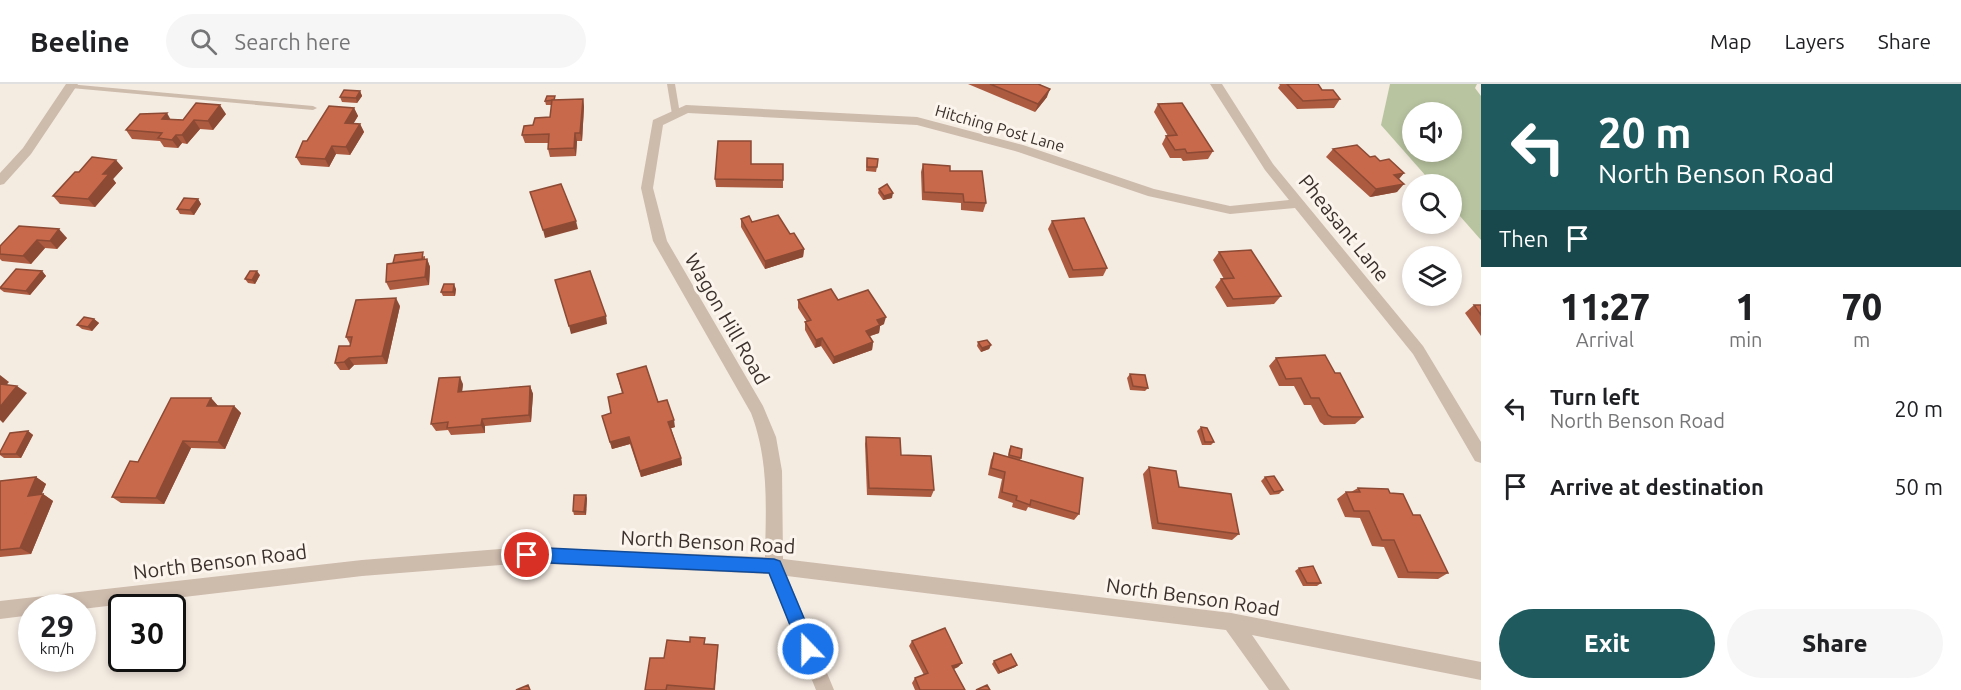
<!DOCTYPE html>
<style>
:root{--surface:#fff;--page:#f6f6f6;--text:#202124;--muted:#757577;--line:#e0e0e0;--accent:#1f5a5e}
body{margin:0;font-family:Ubuntu,sans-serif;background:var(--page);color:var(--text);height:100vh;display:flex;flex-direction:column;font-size:22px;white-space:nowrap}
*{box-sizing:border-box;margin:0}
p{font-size:20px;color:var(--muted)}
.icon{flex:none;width:33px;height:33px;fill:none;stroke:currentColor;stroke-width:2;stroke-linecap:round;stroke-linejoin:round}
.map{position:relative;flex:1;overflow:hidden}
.details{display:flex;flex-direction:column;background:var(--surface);width:480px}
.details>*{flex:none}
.hud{background:#1f5a5e;color:#fff;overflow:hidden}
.buttons{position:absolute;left:1402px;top:18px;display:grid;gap:12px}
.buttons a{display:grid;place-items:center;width:60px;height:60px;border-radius:50%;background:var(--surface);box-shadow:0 3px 9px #0003;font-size:30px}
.speed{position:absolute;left:18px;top:510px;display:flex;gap:12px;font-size:30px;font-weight:700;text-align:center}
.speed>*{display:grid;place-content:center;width:78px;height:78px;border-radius:50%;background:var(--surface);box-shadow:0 3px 9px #0003;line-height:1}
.speed small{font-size:15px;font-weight:400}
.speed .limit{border:3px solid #111;border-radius:9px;background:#fff;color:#111}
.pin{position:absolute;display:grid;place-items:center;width:51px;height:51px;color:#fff;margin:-26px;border:3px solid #fff;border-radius:50%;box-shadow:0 2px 6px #0007}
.me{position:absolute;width:66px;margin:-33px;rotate:338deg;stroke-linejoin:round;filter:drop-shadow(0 0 4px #0008)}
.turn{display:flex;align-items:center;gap:21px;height:126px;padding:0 18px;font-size:27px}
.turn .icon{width:78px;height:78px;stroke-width:2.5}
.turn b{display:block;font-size:42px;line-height:51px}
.then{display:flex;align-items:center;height:57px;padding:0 18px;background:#0003;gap:12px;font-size:22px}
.eta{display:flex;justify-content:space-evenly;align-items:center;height:102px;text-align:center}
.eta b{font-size:36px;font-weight:800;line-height:42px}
.button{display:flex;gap:12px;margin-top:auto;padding:12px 18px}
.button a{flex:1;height:69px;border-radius:36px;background:var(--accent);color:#fff;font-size:24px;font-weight:800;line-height:69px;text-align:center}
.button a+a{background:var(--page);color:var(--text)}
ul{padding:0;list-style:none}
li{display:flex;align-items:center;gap:18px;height:78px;padding:0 18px}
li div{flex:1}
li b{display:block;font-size:22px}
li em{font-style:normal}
header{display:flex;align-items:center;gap:36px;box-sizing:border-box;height:84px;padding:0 30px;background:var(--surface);border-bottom:2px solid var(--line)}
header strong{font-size:28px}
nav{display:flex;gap:33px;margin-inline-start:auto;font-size:21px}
.search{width:420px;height:54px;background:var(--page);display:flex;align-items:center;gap:15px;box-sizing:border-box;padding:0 21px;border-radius:33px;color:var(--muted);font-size:22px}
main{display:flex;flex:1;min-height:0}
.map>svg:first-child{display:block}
.green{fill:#b8c4a0;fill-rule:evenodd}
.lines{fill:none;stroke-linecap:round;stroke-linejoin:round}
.service{fill:#cdbbac;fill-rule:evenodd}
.minor{fill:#cdbbac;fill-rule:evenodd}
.tertiary{fill:#cdbbac;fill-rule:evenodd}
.wall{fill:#ac5a40}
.shaded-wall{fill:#8c4a34}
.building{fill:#c8694b;stroke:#8c4a34;stroke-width:1.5}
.route{fill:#1a73e8;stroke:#114b97;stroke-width:1.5}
.labels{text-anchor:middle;stroke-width:6;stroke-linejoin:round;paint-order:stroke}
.far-street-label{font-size:16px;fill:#3b302b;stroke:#fbf5ee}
.street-label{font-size:20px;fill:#3b302b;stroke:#fbf5ee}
</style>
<header>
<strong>Beeline</strong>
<div class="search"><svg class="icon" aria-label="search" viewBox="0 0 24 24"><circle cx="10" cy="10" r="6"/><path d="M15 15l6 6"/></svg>Search here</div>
<nav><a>Map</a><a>Layers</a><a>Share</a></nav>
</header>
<main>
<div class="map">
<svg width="1481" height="606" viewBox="0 0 1481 606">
<rect width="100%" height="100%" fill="#f4ebe1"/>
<path class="green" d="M1390,0H1477L1475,4L1481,12V156L1452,123V100H1433L1381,41ZM1413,28H1452V68H1413Z"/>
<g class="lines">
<g class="service">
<polygon points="68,0 313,22 317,24 313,26 71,4 68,4"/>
<polygon points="667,0 675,0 680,30 679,32 673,32 672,30"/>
</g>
<path class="minor" d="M1210,0H1222L1273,80L1423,262L1481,358V379L1475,377L1413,270L1295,124L1230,130L1148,112L1015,67L917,41L688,29L663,41L653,104L667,157L763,322L776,353L782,387L783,475L1231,529L1481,578V596L1252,551L1290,606H1269L1226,546L787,492L834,606H816L769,490L527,479L362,492L82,525L32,524V531L0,535V517L362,476L527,463L765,473C766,423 769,376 751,329L653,157L641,104L653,36L686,21L917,33L1023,61L1154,105L1230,122L1289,116L1265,86Z"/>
<polygon class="tertiary" points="66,0 78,0 31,70 4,100 0,101 0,89 23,64"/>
</g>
<g class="wall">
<polygon points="968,0 1040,0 1047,13 1035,28"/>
<polygon points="1279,0 1318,0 1322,6 1340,15 1334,24 1297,25 1278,4 1280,1"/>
<polygon points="360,7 362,12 357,19 342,18 340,13"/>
<polygon points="583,15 584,23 582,57 577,57 576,72 550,73 548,65 548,59 525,59 522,51 533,41 550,33 552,21 546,21 545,17"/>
<polygon points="1158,20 1213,67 1208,75 1183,77 1181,74 1170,74 1162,60 1166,52 1168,52 1154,28"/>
<polygon points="354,24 358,32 353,40 360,40 364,48 350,71 336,70 329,83 301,81 296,73"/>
<polygon points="226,30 213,46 200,45 187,60 182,59 178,64 164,63 160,57 132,55 126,46 171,35 183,36"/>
<polygon points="1333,65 1370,73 1380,77 1404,89 1399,95 1397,108 1370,113 1326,73"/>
<polygon points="867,74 877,83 876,88 866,87"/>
<polygon points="751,80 783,96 783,104 716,103 715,95"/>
<polygon points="923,80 950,87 986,119 983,128 961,126 961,119 922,116 921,88"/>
<polygon points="123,84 113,95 116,99 95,123 60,120 53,112 79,88"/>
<polygon points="879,105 892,114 883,116 878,109"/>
<polygon points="198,115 201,120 194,131 180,130 177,125"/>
<polygon points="741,135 752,138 790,150 804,165 803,173 765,185 741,143"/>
<polygon points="1052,137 1107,184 1103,192 1069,194 1048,145"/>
<polygon points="19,142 67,154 57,165 45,164 31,180 2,177 0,175 0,162"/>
<polygon points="1219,168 1281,212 1274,220 1227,223 1215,203 1221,195 1224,195 1213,176"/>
<polygon points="425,172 425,175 427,175 430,183 429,201 390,206 386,198 393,179"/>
<polygon points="42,187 46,192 30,211 4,208 0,205 0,203"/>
<polygon points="260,191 255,200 248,199 245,195"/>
<polygon points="456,205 455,212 443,212 441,208"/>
<polygon points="798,216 838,216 884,240 880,242 879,249 870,252 873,258 872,266 833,280 821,262 815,264 805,246 805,238 807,238 798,224"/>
<polygon points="1474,221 1481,221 1481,252 1465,229"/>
<polygon points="400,222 387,280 354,281 349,286 340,286 335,279 350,262 350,260 346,253"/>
<polygon points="94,235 99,239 92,247 82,245 77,241"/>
<polygon points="978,258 991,261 989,265 981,268 977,262"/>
<polygon points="1276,274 1335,289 1363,333 1355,340 1324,341 1320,338 1311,321 1304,321 1294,302 1279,302 1269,282"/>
<polygon points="617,290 658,318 675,343 671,344 681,374 682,381 641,393 630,360 612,365 602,332 611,329 622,309"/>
<polygon points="1130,290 1148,304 1145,307 1130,306 1127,294"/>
<polygon points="463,300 462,308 530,302 533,310 531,338 485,342 485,349 451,351 448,346 436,347 431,340"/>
<polygon points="211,314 218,322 234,322 241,329 225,365 191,364 164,420 121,419 112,413 138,378"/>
<polygon points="1201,343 1214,358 1211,361 1202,361 1197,347"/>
<polygon points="28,347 33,351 21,374 4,374 0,371 0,368"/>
<polygon points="866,353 901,371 934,406 931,413 867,411 865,360"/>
<polygon points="1011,362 1021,374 1020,376 1079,430 1074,436 1028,423 1026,427 1012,423 1013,419 998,414 1002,395 988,391 991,376 994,369 1008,373 1009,366"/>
<polygon points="1149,383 1179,403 1239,450 1232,456 1152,445 1143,390"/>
<polygon points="36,393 46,400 41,411 43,410 53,417 31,470 0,473 0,397"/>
<polygon points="1265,393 1283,406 1279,410 1270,411 1261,397"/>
<polygon points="1358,404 1390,409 1413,431 1448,489 1438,495 1398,494 1384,463 1372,462 1360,434 1345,433 1337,415 1346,408 1351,408"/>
<polygon points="587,414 586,431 574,431 573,427"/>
<polygon points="1299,484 1321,499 1317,502 1303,502 1295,487"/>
<polygon points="912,557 962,579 958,583 954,585 965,606 915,606 912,599 915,594 924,591 909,562"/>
<polygon points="705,560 718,561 715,606 645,606 664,574"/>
<polygon points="994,577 1017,581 1015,583 998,590 992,580"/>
</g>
<g class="shaded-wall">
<polygon points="1050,5 1047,13 1035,28 1038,20"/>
<polygon points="360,7 362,12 357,19 356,14"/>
<polygon points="583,15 584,23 582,57 580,49"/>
<polygon points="220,21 226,30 213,46 208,37"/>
<polygon points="354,24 358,32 349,47 345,39"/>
<polygon points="167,29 172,38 162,35"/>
<polygon points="194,36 200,45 187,60 182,51"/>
<polygon points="360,40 364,48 350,71 346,63"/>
<polygon points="575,49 577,57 576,72 574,64"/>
<polygon points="176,51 182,59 178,64 172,56"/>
<polygon points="332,62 336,70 329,83 325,75"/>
<polygon points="116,76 123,84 113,95 116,99 95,123 88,115 103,90"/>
<polygon points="1404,89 1397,97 1394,91"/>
<polygon points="1404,100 1397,108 1370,113 1376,105"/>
<polygon points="893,109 892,114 883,116 884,112"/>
<polygon points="198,115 201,120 194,131 190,126"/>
<polygon points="576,137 578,145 545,154 543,146"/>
<polygon points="59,145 67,154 57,165 50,157"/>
<polygon points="37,156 45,164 31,180 23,172"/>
<polygon points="804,165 803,173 765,185 765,177"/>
<polygon points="427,175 430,183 429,201 425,193"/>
<polygon points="42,187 46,192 30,211 26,207"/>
<polygon points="257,187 260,191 255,200 252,196"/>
<polygon points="454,200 456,205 455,212 453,208"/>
<polygon points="396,214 400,222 387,280 382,272"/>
<polygon points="606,232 607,240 571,250 569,242"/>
<polygon points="886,233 884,240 880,242 879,249 864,254 866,247 877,236"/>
<polygon points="94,235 99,239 92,247 88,243"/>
<polygon points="822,254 821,262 815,264 816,256"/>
<polygon points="873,258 872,266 833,280 834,273"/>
<polygon points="991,261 989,265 981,268 982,264"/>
<polygon points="349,274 354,281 349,286 344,278"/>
<polygon points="0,291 9,298 2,306 0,304"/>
<polygon points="460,293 463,300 461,315 458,308"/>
<polygon points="17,302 27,309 3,339 0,336 0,323"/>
<polygon points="530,302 533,310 531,338 529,331"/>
<polygon points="211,314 218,322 207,322"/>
<polygon points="234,322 241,329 225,365 218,358"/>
<polygon points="482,335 485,342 485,349 481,341"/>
<polygon points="674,336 675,343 669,345 668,338"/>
<polygon points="28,347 33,351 21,374 16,370"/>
<polygon points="629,353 630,360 612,365 610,358"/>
<polygon points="183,357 191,364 164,420 156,414"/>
<polygon points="681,374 682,381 641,393 640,387"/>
<polygon points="36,393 46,400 38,419 28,412"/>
<polygon points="43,410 53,417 31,470 20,464"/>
<polygon points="586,411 587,414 586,431 584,428"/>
<polygon points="962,579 958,583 949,587 952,582"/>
<polygon points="1017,581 1015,583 998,590 1000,588"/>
</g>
<g class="building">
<polygon points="990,0 1038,0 1050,5 1038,20"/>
<polygon points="1287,0 1318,0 1322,6 1333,6 1340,15 1303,17"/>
<polygon points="344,6 360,7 356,14 340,13"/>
<polygon points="547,12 555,12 554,16 545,17"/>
<polygon points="583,15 580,49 575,49 574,64 548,65 549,50 522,51 524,42 533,41 535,34 550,33 552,16"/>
<polygon points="196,19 220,21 208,37 194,36 182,51 176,51 172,56 158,54 162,49 126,46 140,30 167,29 162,35 183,36"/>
<polygon points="1182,19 1213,67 1187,69 1185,65 1175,66 1166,52 1177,51 1158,20"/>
<polygon points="329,22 354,24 345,39 360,40 346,63 332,62 325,75 296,73 303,57 307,57"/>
<polygon points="718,57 751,57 751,80 783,80 783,96 715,95"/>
<polygon points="1357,61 1370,73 1375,72 1380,77 1389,75 1404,89 1394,91 1404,100 1376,105 1333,65"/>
<polygon points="92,73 116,76 103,90 109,90 88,115 53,112 75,88 79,88"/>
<polygon points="867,74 878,75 877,83 867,83"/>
<polygon points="923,80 950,82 950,87 982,87 986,119 964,118 963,110 924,108"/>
<polygon points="561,100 576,137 543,146 530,108"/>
<polygon points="887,100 893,109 884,112 879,105"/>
<polygon points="184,114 198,115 190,126 177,125"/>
<polygon points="778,131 790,150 794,149 804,165 765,177 741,135 749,132 752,138"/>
<polygon points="1084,134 1107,184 1073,186 1052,137"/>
<polygon points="19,142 59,145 50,157 37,156 23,172 0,170 0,162"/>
<polygon points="1251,166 1281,212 1233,215 1221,195 1234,194 1219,168"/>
<polygon points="423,168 422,175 393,179 395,171"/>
<polygon points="427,175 425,193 386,198 387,180"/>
<polygon points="16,185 42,187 26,207 0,204"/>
<polygon points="250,187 257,187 252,196 245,195"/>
<polygon points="590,187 606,232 569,242 555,196"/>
<polygon points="444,200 454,200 453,208 441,208"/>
<polygon points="831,205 838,216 868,206 886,233 877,236 880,241 866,247 873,258 834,273 822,254 816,256 805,238 811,236 798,216"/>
<polygon points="396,214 382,272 349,274 344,278 335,279 339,262 350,262 352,253 346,253 356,216"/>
<polygon points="1474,221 1481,221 1481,231"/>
<polygon points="84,233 94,235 88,243 77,241"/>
<polygon points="987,256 991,261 982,264 978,258"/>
<polygon points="1325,271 1335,289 1340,289 1363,333 1332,333 1328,331 1319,314 1311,314 1301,294 1286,295 1276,274"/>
<polygon points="646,282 658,318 667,316 674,336 668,338 681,374 640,387 629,353 610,358 602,332 611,329 608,313 623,309 617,290"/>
<polygon points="1130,290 1145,291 1148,304 1133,302"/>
<polygon points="460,293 458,308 530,302 529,331 482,335 481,341 447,344 448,338 431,340 439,294"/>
<polygon points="0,300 17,302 0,323"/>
<polygon points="171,314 211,314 207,322 234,322 218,358 183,357 156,414 112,413 130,377 138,378"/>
<polygon points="1201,343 1207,344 1214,358 1205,358"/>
<polygon points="28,347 16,370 0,370 0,368 10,349"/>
<polygon points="866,353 900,354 901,371 931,372 934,406 869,404"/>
<polygon points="1011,362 1022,365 1021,374 1009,371"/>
<polygon points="994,369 1083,394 1079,430 1031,416 1030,421 1016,416 1017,412 1002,408 1005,388 991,384"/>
<polygon points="1149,383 1176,387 1179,403 1231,410 1239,450 1158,439"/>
<polygon points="1274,392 1283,406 1274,408 1265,393"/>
<polygon points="36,393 28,412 43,410 20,464 0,466 0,397"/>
<polygon points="1358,404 1388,405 1390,409 1403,410 1413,431 1420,431 1448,489 1408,488 1394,456 1382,456 1369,427 1354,427 1346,408 1360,408"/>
<polygon points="574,411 586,411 584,428 573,427"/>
<polygon points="1313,482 1321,499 1307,499 1299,484"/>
<polygon points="945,544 962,579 952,582 965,606 920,606 915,594 928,589 912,557"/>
<polygon points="690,553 705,554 704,560 718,561 714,605 667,601 666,606 645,606 650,574 664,574 667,556 690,558"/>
<polygon points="1011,570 1017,581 1000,588 994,577"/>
<polygon points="528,601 530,606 516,606"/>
<polygon points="987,601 990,606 976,606"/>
</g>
<polygon class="route" points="527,463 774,475 780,477 817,565 814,571 808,573 802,571 769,489 527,478 522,476 519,471 522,465"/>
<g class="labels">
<g class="far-street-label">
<text transform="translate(1000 44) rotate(16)" y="6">Hitching Post Lane</text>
</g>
<g class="street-label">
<text transform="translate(1344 144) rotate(51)" y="7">Pheasant Lane</text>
<text transform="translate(727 235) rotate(60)" y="7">Wagon Hill Road</text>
<text transform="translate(708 458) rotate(3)" y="7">North Benson Road</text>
<text transform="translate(220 478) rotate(-7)" y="7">North Benson Road</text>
<text transform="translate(1193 513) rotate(8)" y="7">North Benson Road</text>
</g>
</g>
</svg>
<div class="buttons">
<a><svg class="icon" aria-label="sound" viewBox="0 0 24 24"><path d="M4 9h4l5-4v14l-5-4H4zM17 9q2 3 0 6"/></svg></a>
<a><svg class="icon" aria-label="search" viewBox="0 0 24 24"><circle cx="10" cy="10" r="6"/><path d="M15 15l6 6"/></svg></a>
<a><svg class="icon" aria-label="layers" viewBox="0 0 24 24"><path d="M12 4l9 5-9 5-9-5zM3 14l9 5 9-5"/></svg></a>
</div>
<div class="speed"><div>29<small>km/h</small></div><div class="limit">30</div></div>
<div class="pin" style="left:527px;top:471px;background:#d93025"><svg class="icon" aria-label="arrive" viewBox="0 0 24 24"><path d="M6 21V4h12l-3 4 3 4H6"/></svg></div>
<svg class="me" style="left:808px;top:565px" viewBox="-20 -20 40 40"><circle r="17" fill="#1a73e8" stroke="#fff" stroke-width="3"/><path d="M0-11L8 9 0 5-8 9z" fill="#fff"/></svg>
</div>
<section class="details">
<div class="hud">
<div class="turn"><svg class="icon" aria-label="left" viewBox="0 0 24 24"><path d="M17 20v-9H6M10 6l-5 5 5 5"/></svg><div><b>20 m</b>North Benson Road</div></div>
<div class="then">Then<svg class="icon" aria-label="arrive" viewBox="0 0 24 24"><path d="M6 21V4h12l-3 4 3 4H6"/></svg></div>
</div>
<div class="eta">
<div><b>11:27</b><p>Arrival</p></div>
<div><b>1</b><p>min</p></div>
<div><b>70</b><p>m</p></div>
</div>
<ul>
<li><svg class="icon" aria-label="left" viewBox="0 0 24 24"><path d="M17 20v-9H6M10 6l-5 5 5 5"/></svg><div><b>Turn left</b><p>North Benson Road</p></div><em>20 m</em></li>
<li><svg class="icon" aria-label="arrive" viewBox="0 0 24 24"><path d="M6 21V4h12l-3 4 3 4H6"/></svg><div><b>Arrive at destination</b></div><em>50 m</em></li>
</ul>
<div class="button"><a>Exit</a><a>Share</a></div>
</section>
</main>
